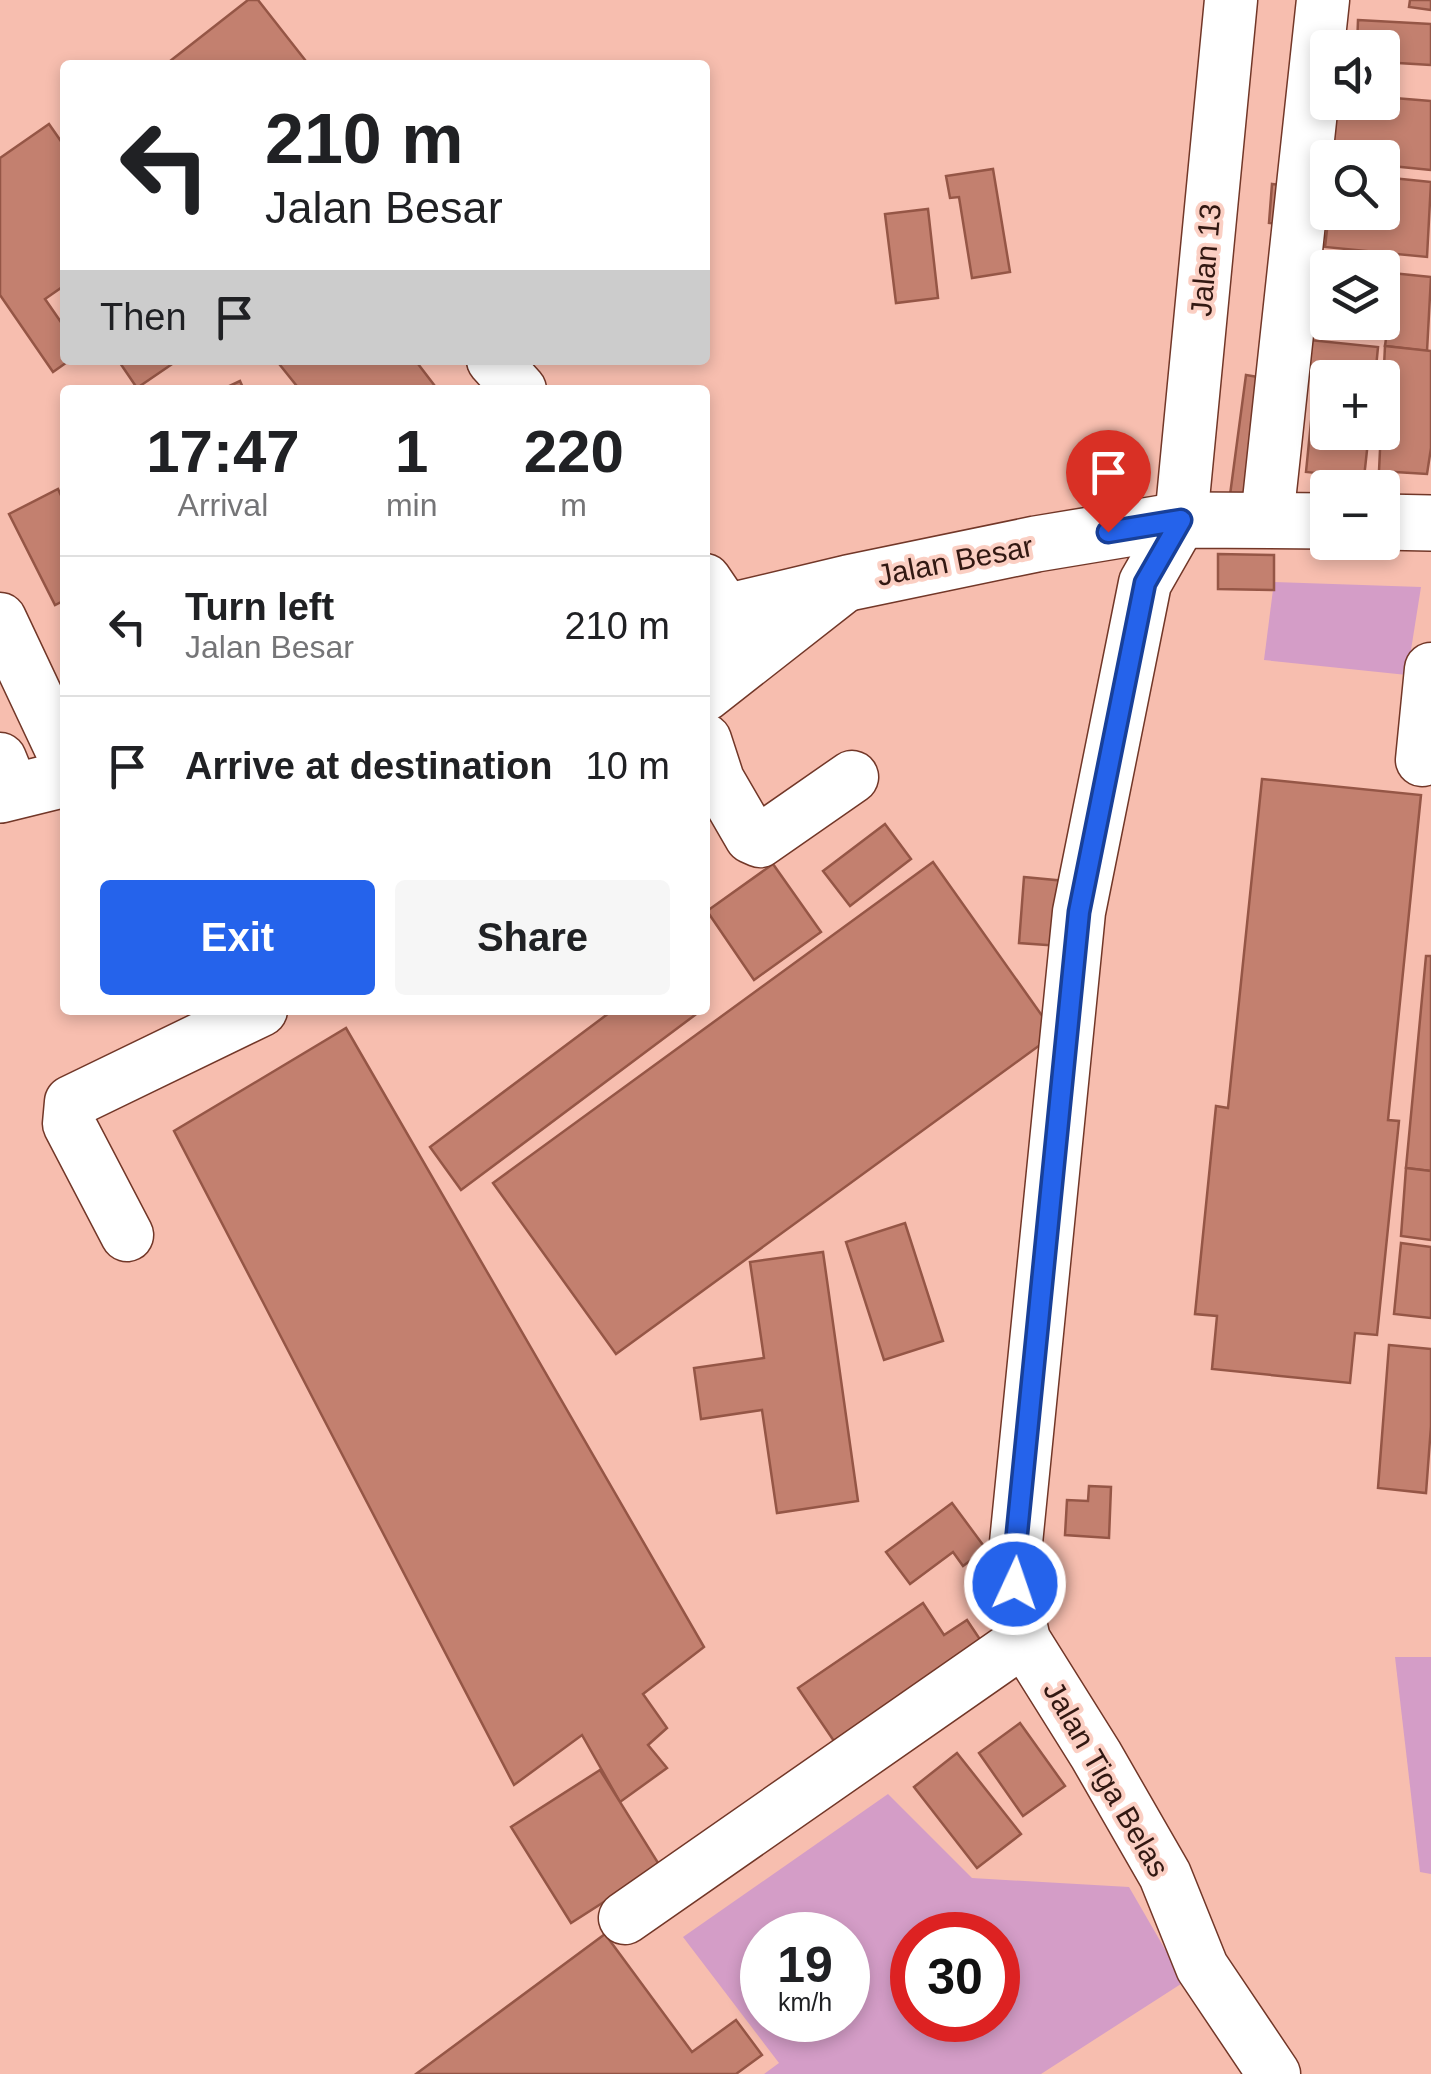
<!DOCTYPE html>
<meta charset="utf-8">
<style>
:root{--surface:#fff;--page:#f6f6f6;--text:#202124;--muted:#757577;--line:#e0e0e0;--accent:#2563eb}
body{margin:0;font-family:Helvetica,sans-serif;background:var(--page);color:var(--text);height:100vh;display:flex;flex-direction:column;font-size:38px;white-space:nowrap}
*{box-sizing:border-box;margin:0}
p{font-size:32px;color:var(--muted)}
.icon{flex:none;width:55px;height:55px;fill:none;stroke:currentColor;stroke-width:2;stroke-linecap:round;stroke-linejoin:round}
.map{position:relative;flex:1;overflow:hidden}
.sheet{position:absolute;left:60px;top:385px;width:650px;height:630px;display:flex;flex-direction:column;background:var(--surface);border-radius:10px;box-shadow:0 5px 15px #0003}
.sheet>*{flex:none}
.top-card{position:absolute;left:60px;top:60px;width:650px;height:305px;border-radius:10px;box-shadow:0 5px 15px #0003;background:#fff;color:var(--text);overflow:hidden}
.fabs{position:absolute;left:1310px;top:30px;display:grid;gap:20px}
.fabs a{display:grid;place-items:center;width:90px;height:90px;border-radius:10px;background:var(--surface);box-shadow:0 5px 15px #0003;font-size:50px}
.speed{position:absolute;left:740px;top:1912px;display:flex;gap:20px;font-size:50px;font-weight:700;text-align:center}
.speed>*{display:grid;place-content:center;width:130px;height:130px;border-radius:50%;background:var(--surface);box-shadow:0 5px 15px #0003;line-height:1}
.speed small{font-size:25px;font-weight:400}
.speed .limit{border:15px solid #d22;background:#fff;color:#111}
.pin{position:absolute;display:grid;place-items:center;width:85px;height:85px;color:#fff;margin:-102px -42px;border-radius:50% 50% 50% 0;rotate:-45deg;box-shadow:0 0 10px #0007}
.pin .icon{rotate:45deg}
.me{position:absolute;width:110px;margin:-55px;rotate:3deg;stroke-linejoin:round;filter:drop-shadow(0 0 8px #0008)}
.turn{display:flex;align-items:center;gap:35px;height:210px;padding:0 40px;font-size:45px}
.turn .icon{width:130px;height:130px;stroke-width:2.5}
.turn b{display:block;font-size:70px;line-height:85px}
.then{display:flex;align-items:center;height:95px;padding:0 40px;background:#0003;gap:20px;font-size:38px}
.eta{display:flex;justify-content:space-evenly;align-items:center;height:170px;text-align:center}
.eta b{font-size:60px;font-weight:800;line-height:70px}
.primary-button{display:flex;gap:20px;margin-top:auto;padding:20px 40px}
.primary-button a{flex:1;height:115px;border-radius:10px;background:var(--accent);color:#fff;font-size:40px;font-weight:800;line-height:115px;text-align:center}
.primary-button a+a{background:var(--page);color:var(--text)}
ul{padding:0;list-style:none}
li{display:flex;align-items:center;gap:30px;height:140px;padding:0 40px;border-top:2px solid var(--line)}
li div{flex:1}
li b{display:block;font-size:38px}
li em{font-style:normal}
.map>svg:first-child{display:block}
.green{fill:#d49dc7;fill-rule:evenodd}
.building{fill:#c3806f;stroke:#955646;stroke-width:2.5}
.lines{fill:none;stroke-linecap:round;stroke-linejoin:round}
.minor-casing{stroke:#723728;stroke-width:55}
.major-casing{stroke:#723728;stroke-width:58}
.minor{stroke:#fff;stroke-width:52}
.major{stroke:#fff;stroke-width:55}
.route-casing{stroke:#184099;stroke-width:25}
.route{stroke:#2563eb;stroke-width:18}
.labels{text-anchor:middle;stroke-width:8;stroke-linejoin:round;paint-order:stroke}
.street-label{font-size:30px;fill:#321812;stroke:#fbcfc3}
</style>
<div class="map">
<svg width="1431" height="2074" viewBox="0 0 1431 2074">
<rect width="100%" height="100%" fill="#f7beaf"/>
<g class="green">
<polygon points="1274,582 1421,587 1407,675 1264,660"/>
<polygon points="1395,1657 1431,1657 1431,1874 1420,1872"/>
<path d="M888,1794L972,1878L1129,1887L1184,1982L1041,2074H764L779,2063L683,1937ZM762,1935H848V2020H762ZM912,1935H998V2020H912Z"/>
</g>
<g class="building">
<polygon points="248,0 258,0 309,65 165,65"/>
<polygon points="1410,0 1431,0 1431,10 1409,7"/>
<polygon points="1358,20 1431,24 1431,65 1382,62 1382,48 1357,48"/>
<polygon points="1382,97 1431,101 1431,170 1382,165 1382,158 1328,158 1328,102 1382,102"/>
<polygon points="49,124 65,147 65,285 45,299 65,328 65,360 70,360 53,372 0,295 0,158"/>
<polygon points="993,169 1010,272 972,278 959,197 950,198 946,176"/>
<polygon points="1382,177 1431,182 1427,257 1325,247 1329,212 1382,212"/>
<polygon points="1272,184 1291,186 1288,225 1269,223"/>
<polygon points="928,209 938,298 896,303 885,214"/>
<polygon points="1324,266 1339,268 1328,268 1328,308 1320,307"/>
<polygon points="1382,272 1431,277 1427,351 1385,346 1387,331 1345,327 1346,322 1382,322"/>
<polygon points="1300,339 1378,347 1375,378 1328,378 1328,432 1369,432 1364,478 1306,472 1316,372 1297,370"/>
<polygon points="1385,346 1431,351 1431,448 1427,474 1379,471"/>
<polygon points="118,360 178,360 137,388"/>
<polygon points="276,360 415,360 438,390 300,390"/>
<polygon points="1246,375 1270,379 1254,498 1230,495"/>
<polygon points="240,381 244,390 221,390"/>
<polygon points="58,489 65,504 65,600 55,605 9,514"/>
<polygon points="1218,554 1274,555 1274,590 1218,589"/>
<polygon points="1262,779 1421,795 1388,1120 1399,1121 1377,1335 1355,1333 1350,1383 1212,1369 1217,1316 1195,1314 1216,1106 1228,1108"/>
<polygon points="885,824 911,859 850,906 823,871"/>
<polygon points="933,862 1055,1034 616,1354 493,1183"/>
<polygon points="773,864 821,932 754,980 707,911"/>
<polygon points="1024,877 1065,881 1060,946 1019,943"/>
<polygon points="1426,956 1431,956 1431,1171 1406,1168"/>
<polygon points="613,1010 691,1010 695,1015 461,1190 430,1147"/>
<polygon points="346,1028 704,1647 643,1694 667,1728 648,1745 667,1768 620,1802 582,1735 514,1785 174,1131"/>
<polygon points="1406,1168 1431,1171 1431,1240 1401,1236"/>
<polygon points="905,1223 943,1341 884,1360 846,1242"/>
<polygon points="1401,1243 1431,1247 1431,1318 1394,1314"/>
<polygon points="823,1252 858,1501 777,1513 762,1410 701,1419 694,1368 764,1358 750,1262"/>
<polygon points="1389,1345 1431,1349 1431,1426 1426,1493 1378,1488"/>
<polygon points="1089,1486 1111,1487 1109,1538 1065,1535 1067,1500 1088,1501"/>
<polygon points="952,1503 986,1549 963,1566 953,1552 910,1584 886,1552"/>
<polygon points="923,1603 944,1635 967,1620 983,1644 836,1744 798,1688"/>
<polygon points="1020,1723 1065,1786 1023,1816 979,1753"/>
<polygon points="957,1753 1021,1834 977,1868 914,1787"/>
<polygon points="600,1770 660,1866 571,1923 511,1827"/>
<polygon points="605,1934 692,2052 736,2020 762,2055 736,2074 416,2074"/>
</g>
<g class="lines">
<g class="minor-casing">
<g id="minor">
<polyline points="1231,0 1181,520 1145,583 1079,912 1014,1563 1016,1604 1024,1640 1096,1755 1165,1875 1202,1967 1274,2074"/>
<polyline points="493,360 520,390"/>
<polyline points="1267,519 1323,0"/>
<polyline points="705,580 726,611 716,654"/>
<polyline points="0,619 65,757"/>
<polyline points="705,695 848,583"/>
<polyline points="705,740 718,780 751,837 760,841 852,777"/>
<polyline points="0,759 13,791"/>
<polyline points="1422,760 1431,669"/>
<polyline points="127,1235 69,1124 71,1102 261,1010"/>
<polyline points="625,1918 1024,1640"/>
</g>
</g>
<g class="major-casing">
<g id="major">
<polyline points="1382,522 1431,523"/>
<polyline points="705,617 848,583 1036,544 1181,520 1328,521"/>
<polyline points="0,795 65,779"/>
</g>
</g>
<use href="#minor" class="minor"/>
<use href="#major" class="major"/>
</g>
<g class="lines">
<g class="route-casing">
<polyline id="route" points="1015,1584 1014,1563 1079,912 1145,583 1181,520 1108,532"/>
</g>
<use href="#route" class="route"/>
</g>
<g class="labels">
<g class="street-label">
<text transform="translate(1206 260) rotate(-85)" y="10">Jalan 13</text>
<text transform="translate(955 561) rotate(-11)" y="10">Jalan Besar</text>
<text transform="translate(1106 1779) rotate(60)" y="10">Jalan Tiga Belas</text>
</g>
</g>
</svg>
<div class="fabs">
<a><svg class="icon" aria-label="sound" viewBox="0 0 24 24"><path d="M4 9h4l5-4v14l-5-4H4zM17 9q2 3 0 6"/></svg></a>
<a><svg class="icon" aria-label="search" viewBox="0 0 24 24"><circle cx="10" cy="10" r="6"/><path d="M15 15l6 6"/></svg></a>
<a><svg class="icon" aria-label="layers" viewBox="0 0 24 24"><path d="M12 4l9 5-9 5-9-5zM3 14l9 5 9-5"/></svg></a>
<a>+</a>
<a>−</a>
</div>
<div class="speed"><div>19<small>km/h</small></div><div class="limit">30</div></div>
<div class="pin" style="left:1108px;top:532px;background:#d93025"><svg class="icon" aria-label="arrive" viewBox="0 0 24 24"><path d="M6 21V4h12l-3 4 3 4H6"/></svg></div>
<svg class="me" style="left:1015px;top:1584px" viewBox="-20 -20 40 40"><circle r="17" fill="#2563eb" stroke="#fff" stroke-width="3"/><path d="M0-11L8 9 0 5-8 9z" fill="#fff"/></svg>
<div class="top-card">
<div class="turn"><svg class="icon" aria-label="left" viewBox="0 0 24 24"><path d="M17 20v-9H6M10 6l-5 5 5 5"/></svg><div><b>210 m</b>Jalan Besar</div></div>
<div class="then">Then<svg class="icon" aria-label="arrive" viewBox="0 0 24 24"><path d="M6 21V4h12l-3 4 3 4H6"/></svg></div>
</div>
<section class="sheet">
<div class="eta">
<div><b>17:47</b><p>Arrival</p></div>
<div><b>1</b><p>min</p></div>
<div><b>220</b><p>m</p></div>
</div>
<ul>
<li><svg class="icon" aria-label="left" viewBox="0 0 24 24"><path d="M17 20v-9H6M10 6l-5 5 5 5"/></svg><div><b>Turn left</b><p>Jalan Besar</p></div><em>210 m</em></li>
<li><svg class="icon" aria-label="arrive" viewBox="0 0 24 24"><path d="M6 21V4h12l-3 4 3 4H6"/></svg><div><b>Arrive at destination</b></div><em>10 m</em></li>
</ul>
<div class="primary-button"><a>Exit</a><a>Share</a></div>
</section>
</div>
